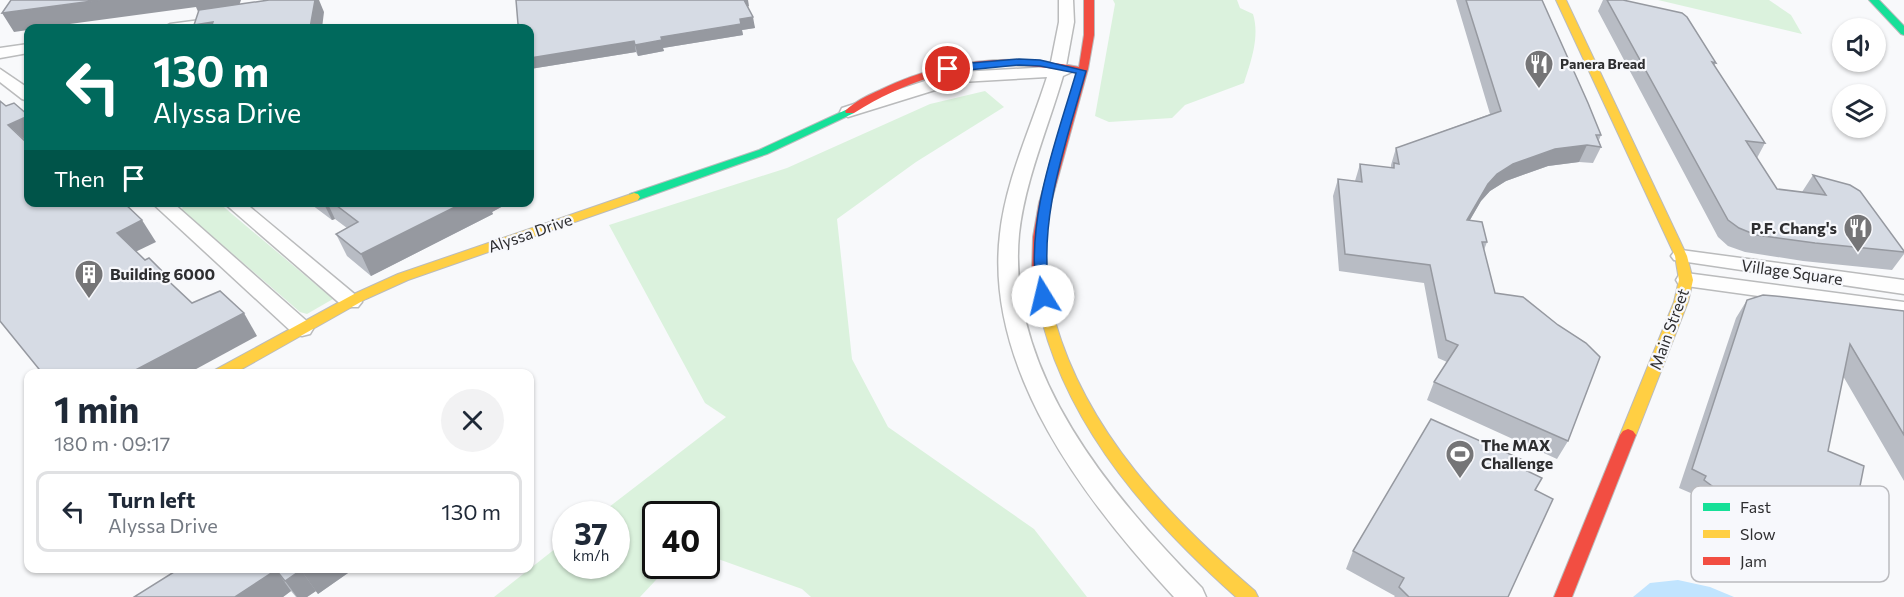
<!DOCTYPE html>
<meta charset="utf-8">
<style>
:root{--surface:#fff;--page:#f2f2f3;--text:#1f2937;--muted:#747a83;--line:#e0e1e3}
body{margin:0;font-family:Commissioner,sans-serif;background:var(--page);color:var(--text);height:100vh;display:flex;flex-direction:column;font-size:22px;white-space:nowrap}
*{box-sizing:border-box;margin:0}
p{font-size:20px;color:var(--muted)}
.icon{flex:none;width:33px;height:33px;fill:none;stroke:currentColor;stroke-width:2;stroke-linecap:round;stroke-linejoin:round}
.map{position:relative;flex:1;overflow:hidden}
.sheet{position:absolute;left:24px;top:369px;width:510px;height:204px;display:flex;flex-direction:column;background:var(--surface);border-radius:12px;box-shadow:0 2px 4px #0004}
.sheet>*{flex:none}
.hud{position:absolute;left:24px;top:24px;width:510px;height:183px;border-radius:12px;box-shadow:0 2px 4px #0004;background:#00695c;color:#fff;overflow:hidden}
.controls{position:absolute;left:1832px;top:18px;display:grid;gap:12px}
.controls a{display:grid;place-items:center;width:54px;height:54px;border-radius:50%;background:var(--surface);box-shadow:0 2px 4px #0004;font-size:30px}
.speed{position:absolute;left:552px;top:501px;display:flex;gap:12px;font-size:30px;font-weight:700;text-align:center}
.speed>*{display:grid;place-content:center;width:78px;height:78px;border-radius:50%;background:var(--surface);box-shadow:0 2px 4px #0004;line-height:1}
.speed small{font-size:15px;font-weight:400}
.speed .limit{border:3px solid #111;border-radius:9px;background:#fff;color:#111}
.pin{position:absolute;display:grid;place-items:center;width:51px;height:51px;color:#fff;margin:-26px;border:3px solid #fff;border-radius:50%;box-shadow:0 2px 6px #0007}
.me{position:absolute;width:66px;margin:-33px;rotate:351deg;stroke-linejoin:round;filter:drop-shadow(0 0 4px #0008)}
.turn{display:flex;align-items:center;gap:21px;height:126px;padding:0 30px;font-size:27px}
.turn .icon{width:78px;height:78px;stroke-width:2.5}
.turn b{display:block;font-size:42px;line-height:51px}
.then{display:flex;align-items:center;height:57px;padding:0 30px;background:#0003;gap:12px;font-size:22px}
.round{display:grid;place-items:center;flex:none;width:63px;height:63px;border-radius:32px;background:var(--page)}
.overview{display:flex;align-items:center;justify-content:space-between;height:102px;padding:0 30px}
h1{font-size:36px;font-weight:700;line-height:45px}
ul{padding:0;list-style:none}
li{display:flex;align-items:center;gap:18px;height:81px;margin:0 12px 9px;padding:0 18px;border:3px solid var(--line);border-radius:12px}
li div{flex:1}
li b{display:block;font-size:22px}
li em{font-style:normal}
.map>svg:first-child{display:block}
.green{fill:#dbf2dd}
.water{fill:#c1e4fe}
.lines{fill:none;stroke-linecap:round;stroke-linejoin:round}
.street-casing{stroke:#babbbc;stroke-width:3}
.fast-casing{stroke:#babbbc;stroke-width:2}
.slow-casing{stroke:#babbbc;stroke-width:2}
.jam-casing{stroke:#babbbc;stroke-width:2}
.street{fill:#fefefe;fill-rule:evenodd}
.fast{fill:#16e098;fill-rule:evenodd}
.slow{fill:#ffcf43;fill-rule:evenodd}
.jam{fill:#f24e42;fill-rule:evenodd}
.wall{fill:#b8bcc4}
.shaded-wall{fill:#9699a0}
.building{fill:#d6dbe4;stroke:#9699a0;stroke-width:1.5}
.route{fill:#1a73e8;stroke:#114b97;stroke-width:1.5}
.labels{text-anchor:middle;stroke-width:4.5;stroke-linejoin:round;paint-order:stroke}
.far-poi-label{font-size:14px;font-weight:bold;fill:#2e2e30;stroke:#f7f8fc;text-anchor:start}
.poi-label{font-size:16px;font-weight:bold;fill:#2e2e30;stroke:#f7f8fc;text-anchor:start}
.street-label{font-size:16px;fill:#2e2e30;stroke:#f7f8fc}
.key{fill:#f7f8fc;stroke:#bbbbbf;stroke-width:1.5}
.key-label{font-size:16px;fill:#2e2e30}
</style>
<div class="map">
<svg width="1904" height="597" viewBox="0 0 1904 597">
<rect width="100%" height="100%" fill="#f8f9fb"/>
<g class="green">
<path d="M1113,0H1237L1240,8L1253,14C1260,37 1251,61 1244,83L1185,105L1172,118L1109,122L1095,116L1115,4Z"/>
<polygon points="1658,0 1769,0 1791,15 1802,34"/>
<polygon points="985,91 1004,107 916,162 837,219 852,359 888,427 1034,529 1087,597 811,597 802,589 707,555 706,514 656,514 656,566 669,566 640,597 494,597 565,541 566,566 616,566 616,514 600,514 726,417 705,403 609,225 787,168 930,104"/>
<polygon points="183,203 219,203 333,299 307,314 300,312 182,210"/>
</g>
<polygon class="water" points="1678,580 1710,587 1734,597 1633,597 1650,583"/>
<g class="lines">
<g class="street-casing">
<g id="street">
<path d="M1059,0H1073L1074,22L1066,66L1074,71L1063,76C1048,128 1025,180 1019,234C1006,373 1112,496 1202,588L1206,597H1174C1087,503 984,371 1000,234C1006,179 1031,128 1047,77L961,82L848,117L840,112L842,108L928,80L961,72L1050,67L1059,22Z"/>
<polygon points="223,17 230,21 228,24 200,28 163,28 170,24"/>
<polygon points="28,44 28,53 0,58 0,48"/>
<polygon points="0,69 28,88 28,101 22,99 0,82"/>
<polygon points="151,202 172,202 310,324 313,329 310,334 302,336 294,334"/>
<polygon points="223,202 244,202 358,297 362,302 358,307 344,307"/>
<polygon points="1681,250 1904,280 1904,294 1674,260 1671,256 1674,252"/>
<polygon points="1686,273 1904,302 1904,316 1679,285 1676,280 1679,275"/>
</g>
</g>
<g class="fast-casing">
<g id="fast">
<polygon points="1869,0 1879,0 1904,26 1904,35 1901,34"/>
<polygon points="850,108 854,109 854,113 767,154 638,200 630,200 628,197 630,194 759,150"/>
</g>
</g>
<g class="slow-casing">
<g id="slow">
<polygon points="1556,0 1566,0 1687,256 1693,280 1688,302 1636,435 1633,439 1628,441 1623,439 1620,435 1674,302 1679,280 1675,256"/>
<polygon points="634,193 638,194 640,197 638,200 408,280 366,299 233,374 213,374 215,370 356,293 398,274"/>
<path d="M1039,268L1046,272C1049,288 1051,305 1055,321C1087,433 1170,518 1255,591L1258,597H1236C1152,522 1072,433 1042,321C1037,305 1035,288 1032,272Z"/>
</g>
</g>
<g class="jam-casing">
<g id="jam">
<path d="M1084,0H1094V35L1088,69L1051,203L1045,237L1046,272L1039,276L1032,272L1033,237L1039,203L1077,73C995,55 925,69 854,113H846L845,111C854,102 868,95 880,90C943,59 1011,53 1079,67L1084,35Z"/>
<polygon points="1628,429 1633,431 1636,435 1572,597 1554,597 1620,435 1623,431"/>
</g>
</g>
<use href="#street" class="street"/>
<use href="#fast" class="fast"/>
<use href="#slow" class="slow"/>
<use href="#jam" class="jam"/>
</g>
<g class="wall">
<polygon points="1456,0 1542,0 1601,135 1599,140 1601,147 1593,163 1579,162 1548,166 1506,181 1490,191 1481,201 1470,220 1487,242 1484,250 1495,293 1568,441 1557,459 1427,400 1434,382 1447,362 1438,358 1424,283 1339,271 1333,196 1338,179 1355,181 1360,164 1391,168 1391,165 1396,148 1490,114"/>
<polygon points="1603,0 1623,0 1716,63 1714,66 1765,143 1757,158 1777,189 1802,192 1813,175 1904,251 1904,254 1892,270 1803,261 1745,252 1728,246 1718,237 1598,11"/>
<polygon points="749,6 748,7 755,28 742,30 743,35 663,48 664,51 638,56 636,52 530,69 530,28 519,28 518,24"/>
<polygon points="308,202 504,202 505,205 492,212 493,214 371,276 347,256 336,234 347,228 335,219 332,220"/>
<polygon points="1747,300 1904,311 1904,481 1843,376 1828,451 1860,486 1864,544 1847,562 1830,555 1796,554 1767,546 1732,529 1691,498 1693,494 1679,488 1736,318"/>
<polygon points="1519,467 1535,490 1508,597 1394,597 1395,596 1346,569 1353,551"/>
<polygon points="170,568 345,568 348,573 318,594 316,591 307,597 296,597 291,591 283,597 134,597 174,573"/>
</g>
<g class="shaded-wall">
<polygon points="100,0 241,0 237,12 199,14 196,7 40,28 28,28 28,30 14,32 2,13"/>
<polygon points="315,0 319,0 324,12 322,28 310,28"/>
<polygon points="743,0 748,0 749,6 744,7"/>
<polygon points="753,17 755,28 742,30 743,35 663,48 664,51 638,56 635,45 661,37 740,19"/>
<polygon points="213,22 217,28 196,28 194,25"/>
<polygon points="634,41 636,52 530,69 530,58"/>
<polygon points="28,116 28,143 8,125"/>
<polygon points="1587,145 1579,162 1548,166 1506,181 1490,191 1481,201 1460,237 1467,220 1488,184 1497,174 1513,164 1555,149"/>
<polygon points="323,202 327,202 335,219 332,220"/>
<polygon points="465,202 504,202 505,205 492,212 493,214 371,276 361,254"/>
<polygon points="142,220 156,242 131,254 117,233"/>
<polygon points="163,272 178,294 160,273"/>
<polygon points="244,313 257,336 187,374 128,374"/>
<polygon points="310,568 345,568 348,573 318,594 303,573"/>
<polygon points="276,570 291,591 283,597 235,597"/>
<polygon points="301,570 316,591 307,597 297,597 285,581"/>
</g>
<g class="building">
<polygon points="11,0 100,0 2,13"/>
<polygon points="269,0 315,0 310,28 211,28 213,22 194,25 199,10"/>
<polygon points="516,0 744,0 753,17 740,19 741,24 661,37 662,40 635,45 634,41 530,58 530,28 525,28 518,24"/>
<polygon points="1466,0 1542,0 1588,103 1601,135 1596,135 1601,147 1587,145 1555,149 1513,164 1497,174 1488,184 1467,220 1482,222 1487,242 1482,242 1495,293 1523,297 1558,325 1586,343 1600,357 1568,441 1434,382 1458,345 1446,340 1430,265 1345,254 1338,179 1362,182 1360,164 1394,168 1394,163 1399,164 1396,148 1501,111"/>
<polygon points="1607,0 1623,0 1682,13 1687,17 1716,63 1712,62 1765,143 1746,141 1777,189 1826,195 1813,175 1850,185 1860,191 1904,251 1904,252 1815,243 1756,235 1739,228 1728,220"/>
<polygon points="0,101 6,106 14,103 28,115 28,116 8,125 28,144 28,202 123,202 142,220 117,233 145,260 149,258 163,272 160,273 192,303 220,291 244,313 128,374 43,374 0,321"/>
<polygon points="332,202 465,202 361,254 336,234 358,222"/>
<polygon points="1763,295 1775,296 1904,311 1904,435 1850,344 1828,451 1864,466 1860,486 1872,491 1864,544 1847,537 1812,536 1782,528 1746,511 1704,480 1706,476 1692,469 1747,300"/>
<polygon points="1431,419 1523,460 1519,467 1542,478 1535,490 1553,499 1508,597 1409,597 1399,587 1404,578 1353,551"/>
<polygon points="171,568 310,568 303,573 301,570 285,581 276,570 235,597 134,597 174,572"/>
</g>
<path class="route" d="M1019,59L1040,60L1086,71C1066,144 1037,219 1050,296L1043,300L1037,296C1025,220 1055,145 1076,73L1040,66L1019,65L948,72L943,69L948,65Z"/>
<defs>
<g id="restaurant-pin" transform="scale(1.5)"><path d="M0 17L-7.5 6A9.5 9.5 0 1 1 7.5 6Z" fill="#757577" stroke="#f7f8fc"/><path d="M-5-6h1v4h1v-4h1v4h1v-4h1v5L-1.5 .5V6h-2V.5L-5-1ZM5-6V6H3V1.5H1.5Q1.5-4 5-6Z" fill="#fff"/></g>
<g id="building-pin" transform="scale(1.5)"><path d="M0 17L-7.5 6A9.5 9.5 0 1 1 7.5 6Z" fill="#757577" stroke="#f7f8fc"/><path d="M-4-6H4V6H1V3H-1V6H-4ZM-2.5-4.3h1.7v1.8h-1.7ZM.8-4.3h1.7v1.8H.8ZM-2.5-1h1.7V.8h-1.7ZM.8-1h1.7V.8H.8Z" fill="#fff"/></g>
<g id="stadium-pin" transform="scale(1.5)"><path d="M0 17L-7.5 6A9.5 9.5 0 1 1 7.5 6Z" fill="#757577" stroke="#f7f8fc"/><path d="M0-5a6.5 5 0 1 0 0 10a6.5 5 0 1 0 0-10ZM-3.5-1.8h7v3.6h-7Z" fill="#fff"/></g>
</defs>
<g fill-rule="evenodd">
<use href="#restaurant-pin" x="1539" y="64"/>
<use href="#restaurant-pin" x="1858" y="228"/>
<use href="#building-pin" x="89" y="274"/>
<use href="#stadium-pin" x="1460" y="454"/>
</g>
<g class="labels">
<g class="far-poi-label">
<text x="1560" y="69">Panera Bread</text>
</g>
<g class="poi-label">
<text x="1837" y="234" text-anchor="end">P.F. Chang's</text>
<text x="110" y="280">Building 6000</text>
<text x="1481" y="451">The MAX<tspan x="1481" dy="18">Challenge</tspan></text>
</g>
<g class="street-label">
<text transform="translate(530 233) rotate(-19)" y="6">Alyssa Drive</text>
<text transform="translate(1792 272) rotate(8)" y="6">Village Square</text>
<text transform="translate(1669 329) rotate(-70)" y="6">Main Street</text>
</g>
</g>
<rect x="1691" y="486" width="198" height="96" rx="9" class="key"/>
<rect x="1703" y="503" width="27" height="8" fill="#16e098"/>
<rect x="1703" y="530" width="27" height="8" fill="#ffcf43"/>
<rect x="1703" y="557" width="27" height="8" fill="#f24e42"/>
<g class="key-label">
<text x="1740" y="513">Fast</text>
<text x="1740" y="540">Slow</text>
<text x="1740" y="567">Jam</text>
</g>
</svg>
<div class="controls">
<a><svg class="icon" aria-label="sound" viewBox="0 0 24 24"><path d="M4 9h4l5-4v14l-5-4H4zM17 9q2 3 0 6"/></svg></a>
<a><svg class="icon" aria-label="layers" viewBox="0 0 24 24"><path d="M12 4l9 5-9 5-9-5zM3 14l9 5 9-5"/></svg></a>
</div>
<div class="speed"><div>37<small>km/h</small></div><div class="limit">40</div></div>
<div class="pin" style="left:948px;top:69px;background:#d93025"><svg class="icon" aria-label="arrive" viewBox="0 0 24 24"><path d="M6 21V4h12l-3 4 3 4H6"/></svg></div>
<svg class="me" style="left:1043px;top:296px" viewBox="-20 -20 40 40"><circle r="19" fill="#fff"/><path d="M0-13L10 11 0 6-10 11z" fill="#1a73e8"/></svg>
<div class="hud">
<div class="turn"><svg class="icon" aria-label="left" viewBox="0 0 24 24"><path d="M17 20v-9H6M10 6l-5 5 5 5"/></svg><div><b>130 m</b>Alyssa Drive</div></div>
<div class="then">Then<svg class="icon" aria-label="arrive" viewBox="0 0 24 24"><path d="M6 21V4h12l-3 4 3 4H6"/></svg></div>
</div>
<section class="sheet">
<div class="overview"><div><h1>1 min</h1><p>180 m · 09:17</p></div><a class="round"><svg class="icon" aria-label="close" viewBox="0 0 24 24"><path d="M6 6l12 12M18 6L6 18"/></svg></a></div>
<ul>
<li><svg class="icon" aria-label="left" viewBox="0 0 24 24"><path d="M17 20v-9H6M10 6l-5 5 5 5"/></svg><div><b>Turn left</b><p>Alyssa Drive</p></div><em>130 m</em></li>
</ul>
</section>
</div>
